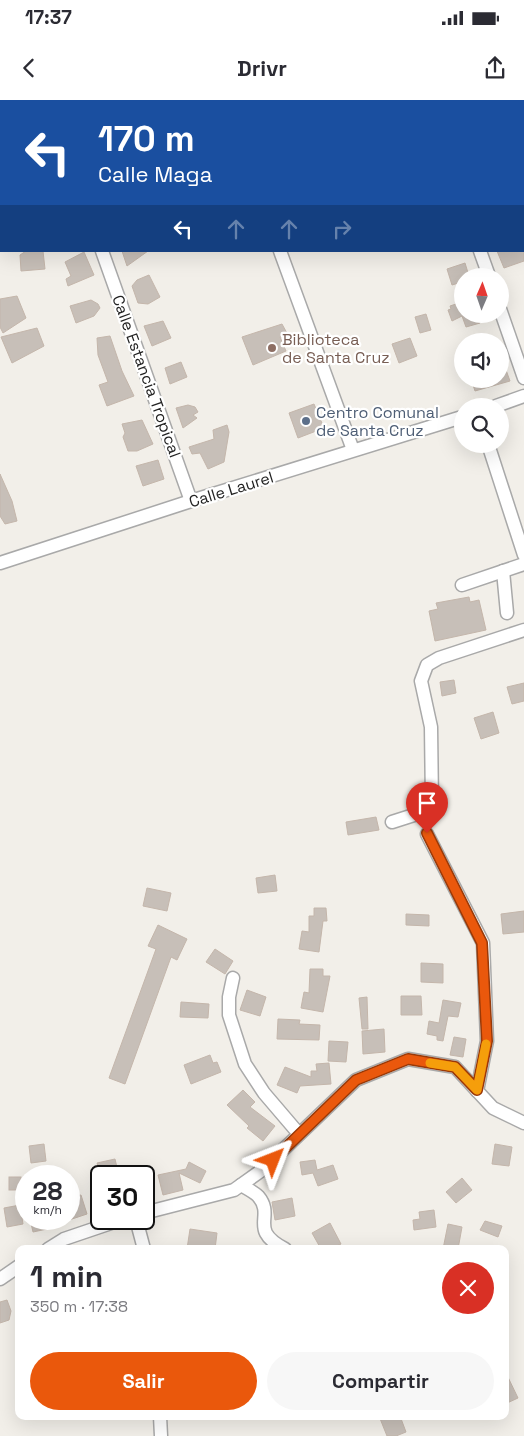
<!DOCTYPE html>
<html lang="es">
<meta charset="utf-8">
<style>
:root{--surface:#fff;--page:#f7f7f7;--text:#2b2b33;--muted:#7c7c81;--accent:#ea580c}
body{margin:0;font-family:"Space Grotesk",sans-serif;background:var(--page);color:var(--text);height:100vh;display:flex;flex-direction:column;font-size:19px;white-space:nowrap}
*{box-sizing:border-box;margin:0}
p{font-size:16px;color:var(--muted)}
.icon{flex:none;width:28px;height:28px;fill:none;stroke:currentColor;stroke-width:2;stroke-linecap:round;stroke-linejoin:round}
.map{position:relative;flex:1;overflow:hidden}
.sheet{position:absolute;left:15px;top:1145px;width:494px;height:175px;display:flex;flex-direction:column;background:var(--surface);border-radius:10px;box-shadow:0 5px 20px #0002}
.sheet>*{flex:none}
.top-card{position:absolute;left:0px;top:0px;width:525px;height:152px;box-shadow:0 5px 20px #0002;background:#1a4fa0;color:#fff;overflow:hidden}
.needle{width:32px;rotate:2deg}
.tools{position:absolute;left:454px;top:168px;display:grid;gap:10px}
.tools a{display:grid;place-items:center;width:55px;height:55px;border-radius:50%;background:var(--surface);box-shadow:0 5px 20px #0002;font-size:25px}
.speed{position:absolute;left:15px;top:1065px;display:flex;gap:10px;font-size:25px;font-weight:700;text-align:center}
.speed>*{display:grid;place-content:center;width:65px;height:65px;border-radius:50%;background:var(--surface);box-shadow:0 5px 20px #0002;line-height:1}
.speed small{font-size:12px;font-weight:400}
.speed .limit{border:2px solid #111;border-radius:8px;background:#fff;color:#111}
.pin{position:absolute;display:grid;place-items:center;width:42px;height:42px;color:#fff;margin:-51px -21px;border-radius:50% 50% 50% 0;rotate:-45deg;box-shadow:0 0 5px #0007}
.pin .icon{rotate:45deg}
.me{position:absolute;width:55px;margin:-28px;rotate:45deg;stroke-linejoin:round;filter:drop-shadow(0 0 4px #0008)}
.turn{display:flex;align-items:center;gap:18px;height:105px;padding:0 15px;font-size:22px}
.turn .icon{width:65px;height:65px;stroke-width:2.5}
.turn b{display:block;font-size:35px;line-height:42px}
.lanes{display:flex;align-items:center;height:48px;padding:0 15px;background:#0003;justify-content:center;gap:25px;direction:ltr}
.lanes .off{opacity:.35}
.round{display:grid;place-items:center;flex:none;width:52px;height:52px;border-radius:26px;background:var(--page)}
.overview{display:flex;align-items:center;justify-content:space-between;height:85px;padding:0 15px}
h1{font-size:30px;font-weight:600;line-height:38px}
.action{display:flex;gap:10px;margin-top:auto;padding:10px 15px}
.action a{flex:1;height:58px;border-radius:30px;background:var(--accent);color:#fff;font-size:20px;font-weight:600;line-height:58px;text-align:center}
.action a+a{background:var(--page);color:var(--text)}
.status{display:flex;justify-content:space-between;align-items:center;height:35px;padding:0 25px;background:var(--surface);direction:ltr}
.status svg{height:14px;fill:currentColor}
header{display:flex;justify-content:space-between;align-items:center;height:65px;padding:0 15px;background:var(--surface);font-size:22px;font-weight:600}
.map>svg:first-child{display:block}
.building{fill:#c7bfb8;stroke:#c4b6ab}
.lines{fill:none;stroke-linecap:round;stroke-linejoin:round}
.minor-casing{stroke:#a9a9a9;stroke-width:15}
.minor{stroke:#fff;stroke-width:12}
.route-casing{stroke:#983908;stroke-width:12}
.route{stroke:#ea580c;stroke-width:9}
.slow{stroke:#f59e0b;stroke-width:9}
.education-dot{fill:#8d6e63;stroke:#fff;stroke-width:2}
.service-dot{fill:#5c6f8a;stroke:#fff;stroke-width:2}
.labels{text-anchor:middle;stroke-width:4.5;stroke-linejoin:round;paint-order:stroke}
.education-label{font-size:16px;fill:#785e54;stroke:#fff;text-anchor:start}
.street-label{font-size:16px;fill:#222;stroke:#fff}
.service-label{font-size:16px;fill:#4e5e75;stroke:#fff;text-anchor:start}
</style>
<div class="status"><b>17:37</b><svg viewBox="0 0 49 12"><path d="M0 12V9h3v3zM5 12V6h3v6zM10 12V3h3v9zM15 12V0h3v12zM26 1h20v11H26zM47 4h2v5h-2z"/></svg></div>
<header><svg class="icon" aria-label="back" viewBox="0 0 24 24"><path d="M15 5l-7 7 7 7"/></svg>Drivr<svg class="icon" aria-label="share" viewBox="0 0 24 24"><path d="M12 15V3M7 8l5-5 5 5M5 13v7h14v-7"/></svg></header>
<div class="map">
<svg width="524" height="1336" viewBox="0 0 524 1336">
<rect width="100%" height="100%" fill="#f2efe9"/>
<g class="building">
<polygon points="26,151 43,151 45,169 21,171 20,155"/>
<polygon points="122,151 148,151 127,166"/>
<polygon points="497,151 524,151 524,161 504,168"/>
<polygon points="84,152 94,175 68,186 66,179 71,176 65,162"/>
<polygon points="465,163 469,176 462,176 462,182 452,185 447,169"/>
<polygon points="149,175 160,197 148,204 138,203 132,186 137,180"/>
<polygon points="17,196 26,218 3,233 0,227 0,199"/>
<polygon points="91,200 98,204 100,208 94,216 76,223 70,206"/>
<polygon points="462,202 462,214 478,214 480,223 466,227 462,216 452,221 448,210 451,209 450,206"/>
<polygon points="426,214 431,230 420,233 415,217"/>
<polygon points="163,221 171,238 152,246 144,226"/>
<polygon points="282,224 288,235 280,237 286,251 253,265 242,237"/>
<polygon points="37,228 44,246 12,263 1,237"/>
<polygon points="110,236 122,271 134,296 107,306 99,285 108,282 98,255 97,238"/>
<polygon points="410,238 417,256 399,263 392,244"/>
<polygon points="502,259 510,281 475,291 471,279 500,279 500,260"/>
<polygon points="181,262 187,277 170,284 165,268"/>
<polygon points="314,304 324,328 298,338 289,313"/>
<polygon points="188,305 195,307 198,312 193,315 197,318 183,328 176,308"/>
<polygon points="142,320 153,344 137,351 128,351 123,337 125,333 122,324"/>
<polygon points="227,325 229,332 224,362 208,369 200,353 192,354 189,347 214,339 213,330"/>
<polygon points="158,360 164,379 143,386 136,366"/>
<polygon points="0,374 12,401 17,421 5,424 0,416"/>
<polygon points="469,497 470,502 479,500 486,530 435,541 429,511 438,509 436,503"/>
<polygon points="454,580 456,593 442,596 440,582"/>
<polygon points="524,583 524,601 512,604 507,587"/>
<polygon points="493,612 499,633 481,639 474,618"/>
<polygon points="376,717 379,730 348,735 346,722"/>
<polygon points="275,775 277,791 258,793 256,778"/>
<polygon points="147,788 171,793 167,811 143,806"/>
<polygon points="314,808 326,808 327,821 323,821 319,852 299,849 302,831 309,832 309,816 314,816"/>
<polygon points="524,811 524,832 503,834 501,814"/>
<polygon points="406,814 429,815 429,826 406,825"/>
<polygon points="158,825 187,839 177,860 171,857 125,984 109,978 156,849 148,846"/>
<polygon points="215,849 233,861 225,874 206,862"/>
<polygon points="421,863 443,864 443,883 421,882"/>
<polygon points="310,869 323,869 323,876 330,876 323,912 301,908 304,892 309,893"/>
<polygon points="247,890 266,897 260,916 240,910"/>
<polygon points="401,896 421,896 422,915 401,915"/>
<polygon points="367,897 368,929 362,929 359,898"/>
<polygon points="443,900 461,903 458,917 448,916 443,941 437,940 437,936 427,934 429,921 439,923"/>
<polygon points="181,902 209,904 208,918 180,917"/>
<polygon points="278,919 300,920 299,924 320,925 319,940 277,939"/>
<polygon points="384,929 385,952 363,954 362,931"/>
<polygon points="454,937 466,939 463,957 450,955"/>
<polygon points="329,941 348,942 346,962 328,961"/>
<polygon points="210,955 213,963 217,962 221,972 191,984 184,965"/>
<polygon points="329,963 331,984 300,986 297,993 277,985 285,967 311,977 311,971 317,971 316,964"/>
<polygon points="243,990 255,1002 250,1007 275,1026 263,1041 247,1028 249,1026 227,1005"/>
<polygon points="44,1044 46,1061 31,1063 29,1046"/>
<polygon points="495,1044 512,1047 509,1066 492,1064"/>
<polygon points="115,1059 119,1076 101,1076 97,1063"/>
<polygon points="315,1060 317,1070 333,1065 338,1079 318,1086 313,1073 302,1075 300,1062"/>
<polygon points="189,1062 206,1071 200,1083 179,1073 183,1090 163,1095 158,1075 186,1069"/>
<rect x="9" y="1077" width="12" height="13"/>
<polygon points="462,1078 472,1090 456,1103 446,1092"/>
<polygon points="81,1095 87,1114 69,1120 69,1097"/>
<polygon points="292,1098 295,1116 275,1120 272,1102"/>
<polygon points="20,1105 23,1124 7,1127 4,1108"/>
<polygon points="434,1110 436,1127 414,1130 413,1120 420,1119 419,1112"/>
<polygon points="30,1119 45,1119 47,1129 33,1132"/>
<polygon points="485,1121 502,1126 498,1137 480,1130"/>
<polygon points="330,1123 341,1144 331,1149 321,1149 312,1133"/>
<polygon points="448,1124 462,1127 458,1149 443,1149"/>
<polygon points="190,1129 217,1133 215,1149 187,1149"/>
<polygon points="7,1200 11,1211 9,1220 0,1223 0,1202"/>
<polygon points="505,1271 518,1298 505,1304"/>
<polygon points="379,1316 400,1316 406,1332 396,1336 387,1336"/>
</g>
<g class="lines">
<g class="minor-casing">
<g id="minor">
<polyline points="428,0 429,1"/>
<polyline points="102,151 191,401"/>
<polyline points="280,151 353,350"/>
<polyline points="480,151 489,176"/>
<polyline points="500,209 524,278"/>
<polyline points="496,306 524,296"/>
<polyline points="488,344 524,455"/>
<polyline points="0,463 191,401 462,317"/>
<polyline points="503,471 507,513"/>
<polyline points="462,485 524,464"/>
<polyline points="392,722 417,714 432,704 431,627 421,581 427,565 439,558 524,530"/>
<polyline points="427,734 483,843 487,941 477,991"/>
<polyline points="233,878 229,897 229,915 245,964 264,993 299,1034"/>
<path d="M241,1085C246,1088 254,1092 258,1096C276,1117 247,1129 285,1149"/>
<polyline points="144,1113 234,1090 262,1070 356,980 408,959 455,967 493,1008 524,1023"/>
<polyline points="136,1119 144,1149"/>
<polyline points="48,1149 64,1139 123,1119"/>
<polyline points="0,1179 19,1166"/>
<polyline points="160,1316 161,1336"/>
</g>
</g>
<use href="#minor" class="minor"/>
</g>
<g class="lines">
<g class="route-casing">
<polyline id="route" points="273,1060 356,980 408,959 455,967 477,990 487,941 482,843 427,733"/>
</g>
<use href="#route" class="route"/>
<polyline class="slow" points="430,963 455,967 477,990 486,944"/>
</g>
<circle class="education-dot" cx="272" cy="248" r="5"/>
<circle class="service-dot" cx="306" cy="321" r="5"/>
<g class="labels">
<g class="education-label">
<text x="282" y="245">Biblioteca<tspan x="282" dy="18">de Santa Cruz</tspan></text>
</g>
<g class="street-label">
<text transform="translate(147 276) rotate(70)" y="6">Calle Estancia Tropical</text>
<text transform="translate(231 389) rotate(-17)" y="6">Calle Laurel</text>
</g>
<g class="service-label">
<text x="316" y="318">Centro Comunal<tspan x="316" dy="18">de Santa Cruz</tspan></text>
</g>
</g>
</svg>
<div class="tools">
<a><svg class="needle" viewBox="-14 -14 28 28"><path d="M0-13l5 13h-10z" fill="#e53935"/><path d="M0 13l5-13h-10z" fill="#7c7c81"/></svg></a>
<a><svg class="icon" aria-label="sound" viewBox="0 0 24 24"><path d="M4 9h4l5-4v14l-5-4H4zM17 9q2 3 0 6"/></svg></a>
<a><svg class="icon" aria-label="search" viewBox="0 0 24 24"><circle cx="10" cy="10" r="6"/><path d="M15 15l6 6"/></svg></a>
</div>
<div class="speed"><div>28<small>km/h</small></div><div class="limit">30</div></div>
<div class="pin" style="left:427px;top:733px;background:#d93025"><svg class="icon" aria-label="arrive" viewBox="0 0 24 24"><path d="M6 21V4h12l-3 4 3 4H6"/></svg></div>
<svg class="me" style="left:273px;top:1060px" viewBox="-20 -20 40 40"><path d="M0-17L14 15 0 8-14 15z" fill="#ea580c" stroke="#fff" stroke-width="4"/></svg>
<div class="top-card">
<div class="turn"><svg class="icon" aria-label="left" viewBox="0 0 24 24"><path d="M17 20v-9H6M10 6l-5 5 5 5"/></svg><div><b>170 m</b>Calle Maga</div></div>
<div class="lanes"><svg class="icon" aria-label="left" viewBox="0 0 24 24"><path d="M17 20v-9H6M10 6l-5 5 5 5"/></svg><svg class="icon off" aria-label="ahead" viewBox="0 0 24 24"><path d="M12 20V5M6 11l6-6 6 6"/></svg><svg class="icon off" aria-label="ahead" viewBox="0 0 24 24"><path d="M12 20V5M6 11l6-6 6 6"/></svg><svg class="icon off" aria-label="right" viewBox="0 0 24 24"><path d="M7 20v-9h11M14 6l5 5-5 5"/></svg></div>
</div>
<section class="sheet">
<div class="overview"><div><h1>1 min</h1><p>350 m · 17:38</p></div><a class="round" style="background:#d93025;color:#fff"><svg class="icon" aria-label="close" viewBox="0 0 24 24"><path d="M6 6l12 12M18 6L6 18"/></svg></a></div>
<div class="action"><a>Salir</a><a>Compartir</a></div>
</section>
</div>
